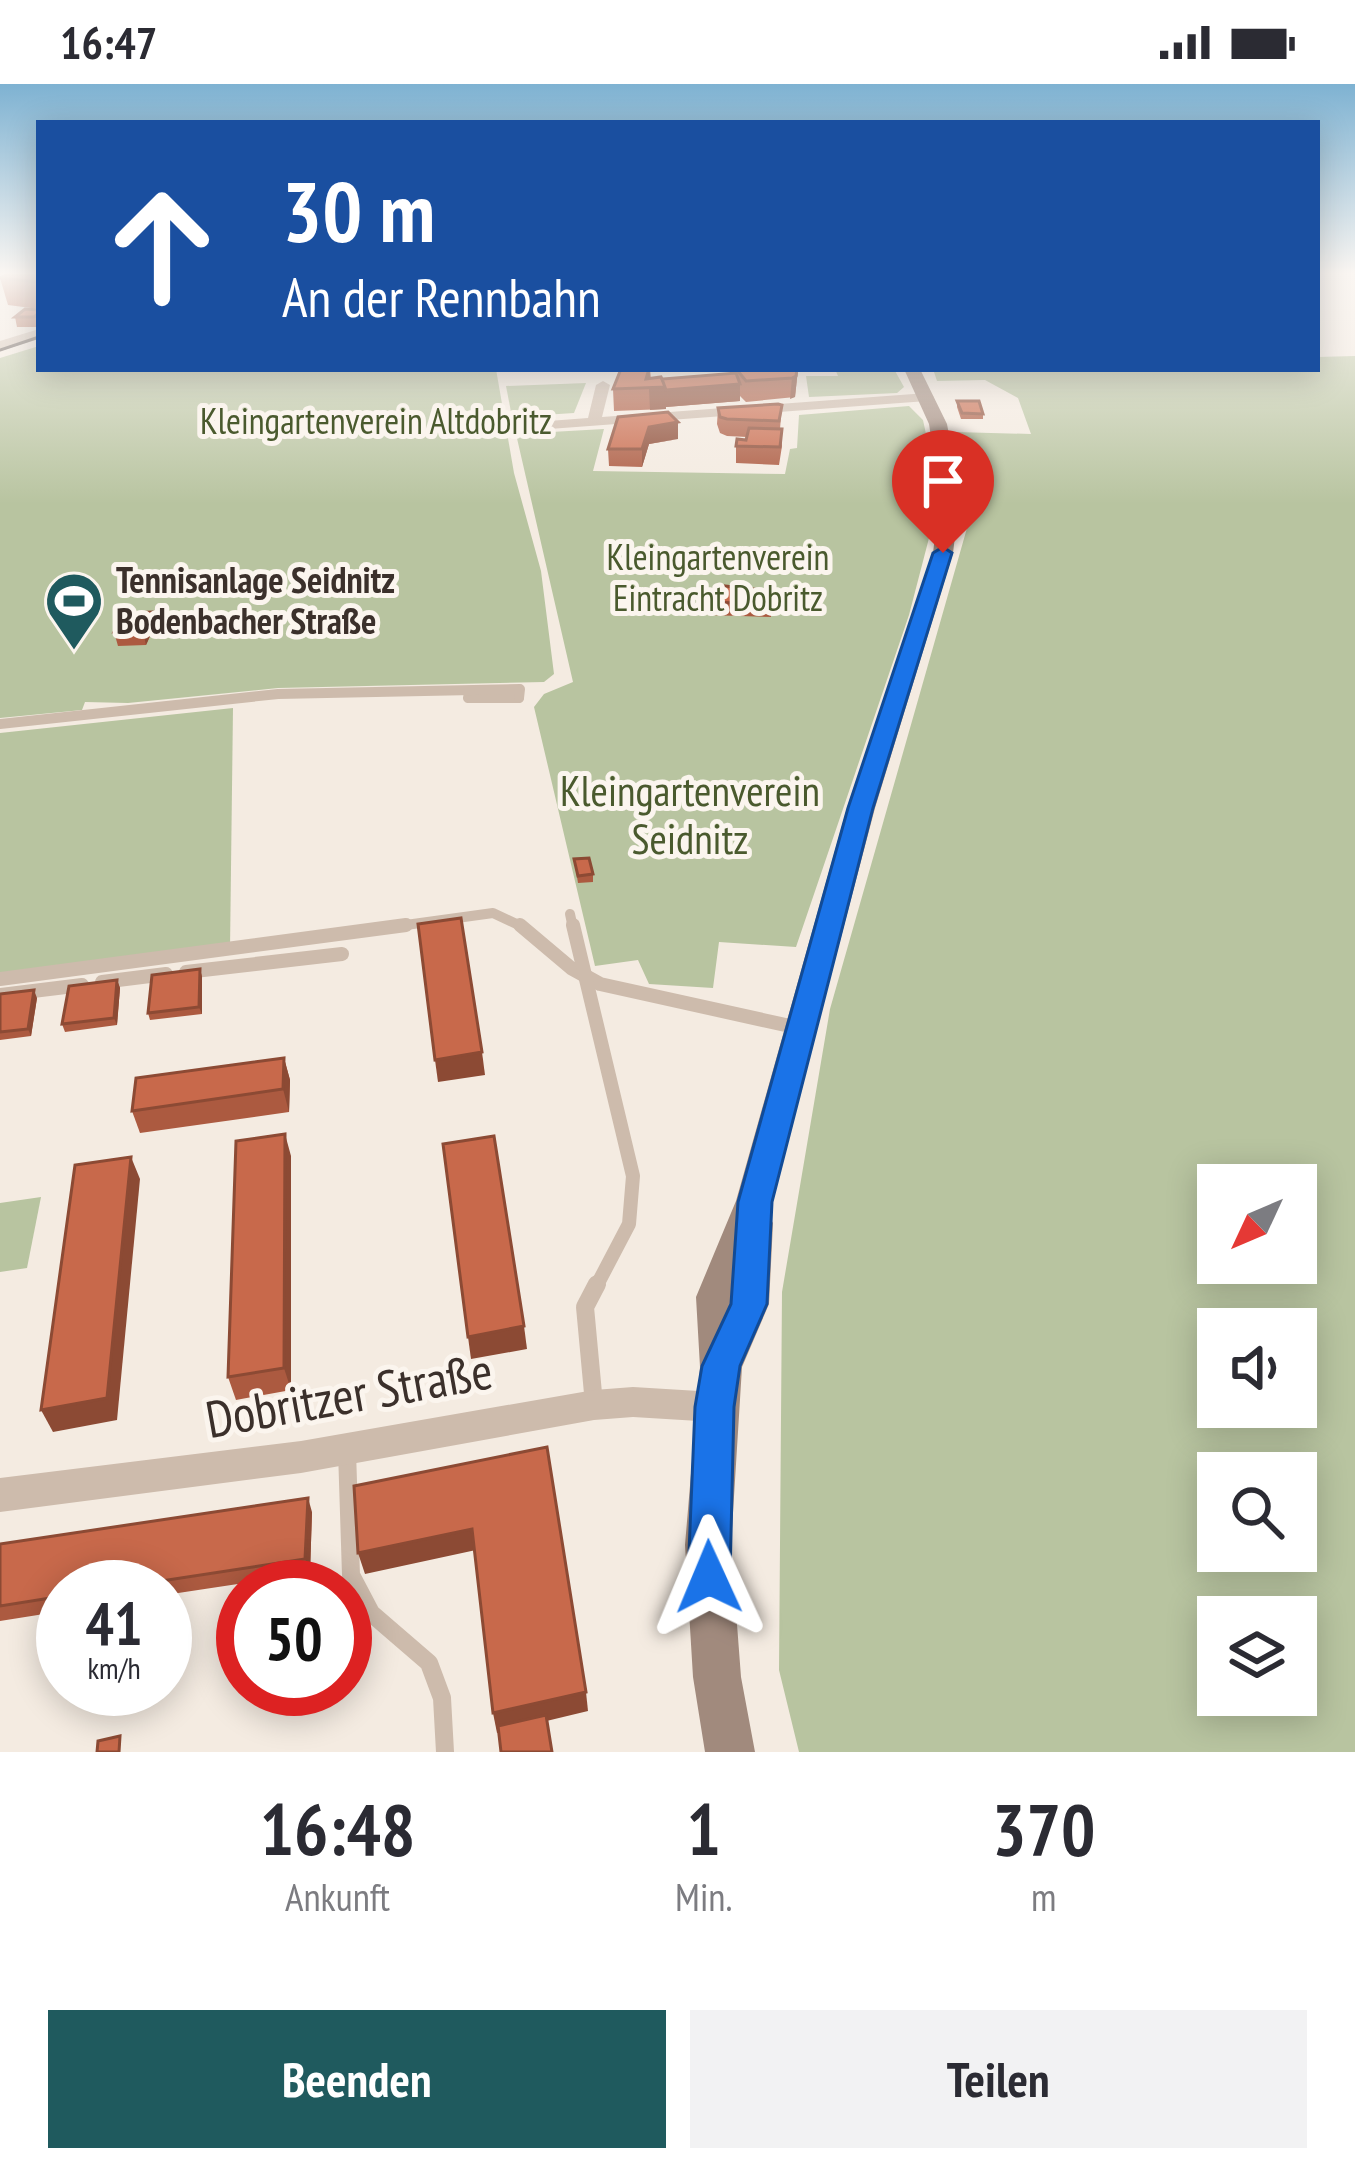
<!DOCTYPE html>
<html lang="de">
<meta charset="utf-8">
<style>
:root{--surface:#fff;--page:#f2f2f3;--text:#2b2b33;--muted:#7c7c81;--accent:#1f5a5e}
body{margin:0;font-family:"PT Sans Narrow",sans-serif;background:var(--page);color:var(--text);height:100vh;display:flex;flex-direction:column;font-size:45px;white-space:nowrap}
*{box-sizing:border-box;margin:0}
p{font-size:39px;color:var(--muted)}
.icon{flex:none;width:66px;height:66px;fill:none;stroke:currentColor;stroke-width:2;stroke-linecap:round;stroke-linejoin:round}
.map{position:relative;height:1668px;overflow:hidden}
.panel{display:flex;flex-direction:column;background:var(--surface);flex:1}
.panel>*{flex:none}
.guide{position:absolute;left:36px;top:36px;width:1284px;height:252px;border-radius:0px;box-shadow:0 6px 30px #0003;background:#1a4fa0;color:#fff;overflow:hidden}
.needle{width:78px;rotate:226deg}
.fabs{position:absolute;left:1197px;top:1080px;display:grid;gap:24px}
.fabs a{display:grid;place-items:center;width:120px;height:120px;border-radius:0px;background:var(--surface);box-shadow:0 6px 30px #0003;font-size:60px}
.speed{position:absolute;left:36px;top:1476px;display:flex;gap:24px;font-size:60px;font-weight:700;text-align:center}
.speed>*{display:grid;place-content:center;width:156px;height:156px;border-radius:50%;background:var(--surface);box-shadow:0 6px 30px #0003;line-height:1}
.speed small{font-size:30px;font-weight:400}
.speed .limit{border:18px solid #d22;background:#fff;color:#111}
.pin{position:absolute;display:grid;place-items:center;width:102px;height:102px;color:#fff;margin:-123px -51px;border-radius:50% 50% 50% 0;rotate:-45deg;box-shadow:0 0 12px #0007}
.pin .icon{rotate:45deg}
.me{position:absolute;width:132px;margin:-66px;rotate:359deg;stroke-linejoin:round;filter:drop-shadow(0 0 9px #0008)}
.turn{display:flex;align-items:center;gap:42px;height:252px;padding:0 48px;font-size:54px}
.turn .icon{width:156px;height:156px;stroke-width:2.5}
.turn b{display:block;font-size:84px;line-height:102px}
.eta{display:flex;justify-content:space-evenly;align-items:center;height:204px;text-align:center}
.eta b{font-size:72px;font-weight:700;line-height:84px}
.action{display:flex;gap:24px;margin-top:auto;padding:24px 48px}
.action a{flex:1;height:138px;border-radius:0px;background:var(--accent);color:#fff;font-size:48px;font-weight:700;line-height:138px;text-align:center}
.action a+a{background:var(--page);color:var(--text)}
.status{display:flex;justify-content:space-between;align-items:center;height:84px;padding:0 60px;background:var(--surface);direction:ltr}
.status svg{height:33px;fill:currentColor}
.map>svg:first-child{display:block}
.green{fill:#b8c4a0;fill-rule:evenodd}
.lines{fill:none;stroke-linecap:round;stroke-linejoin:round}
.service-far2{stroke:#cdbbac;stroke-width:10}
.service-far1{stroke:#cdbbac;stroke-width:14}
.service{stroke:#cdbbac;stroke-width:18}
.minor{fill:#cdbbac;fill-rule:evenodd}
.tertiary{fill:#cdbbac;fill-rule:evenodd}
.secondary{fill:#a18a7d;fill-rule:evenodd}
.tram{stroke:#3b302b;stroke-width:3}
.wall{fill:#ac5a40}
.shaded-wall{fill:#8c4a34}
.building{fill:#c8694b;stroke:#8c4a34;stroke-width:3}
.route{fill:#1a73e8;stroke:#114b97;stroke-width:3}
.labels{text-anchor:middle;stroke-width:10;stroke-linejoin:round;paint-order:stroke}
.far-park-label{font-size:36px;fill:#4a5a2e;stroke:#fbf5ee}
.far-poi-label{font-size:36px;font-weight:bold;fill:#3b302b;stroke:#fbf5ee;text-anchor:start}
.park-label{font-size:42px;fill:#4a5a2e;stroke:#fbf5ee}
.near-street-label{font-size:51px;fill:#3b302b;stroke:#fbf5ee}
</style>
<div class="status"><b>16:47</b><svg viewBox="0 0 49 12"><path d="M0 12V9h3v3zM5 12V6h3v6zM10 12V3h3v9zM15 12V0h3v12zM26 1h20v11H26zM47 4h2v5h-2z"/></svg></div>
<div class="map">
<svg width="1355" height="1668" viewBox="0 0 1355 1668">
<rect width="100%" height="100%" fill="#f4ebe1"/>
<g class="green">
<polygon points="39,262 39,285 496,285 514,389 541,487 554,590 544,598 278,604 128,619 85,618 82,626 0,634 0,274"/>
<path d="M1355,272V1668H799L779,1586L782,1208L830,925L971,430L955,348L1031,350L1018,314L985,296L937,297L933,285H1317V273ZM1296,1101V1179H1218V1101ZM1218,1245H1296V1323H1218ZM1218,1389H1296V1467H1218ZM1218,1533H1296V1611H1218Z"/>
<polygon points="835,285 894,285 904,303 897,309 809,313 806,292 838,292"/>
<polygon points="586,299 574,329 512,333 506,302"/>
<polygon points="909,322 923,336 934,387 935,431 909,531 796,863 719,858 713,904 649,900 638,876 595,882 534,623 544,610 573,598 516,350 604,345 593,387 785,390 790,365 797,364 799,331"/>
<polygon points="233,624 230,865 0,897 0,649"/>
<polygon points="41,1113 27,1184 0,1188 0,1119"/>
</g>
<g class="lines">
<g class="service-far2">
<polyline points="469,609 468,614 519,614"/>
<polyline points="0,640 278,610 520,605 519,614"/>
<polyline points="570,830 573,844"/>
<polyline points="384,844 493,829 525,844"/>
</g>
<g class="service-far1">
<polyline points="520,841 571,884 600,900 799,944"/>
<polyline points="573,841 633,1092 629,1140 596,1203"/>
<polyline points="186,888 342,870"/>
<polyline points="0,895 406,841"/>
<polyline points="102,898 166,890"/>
<polyline points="0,911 82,901"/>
</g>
<g class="service">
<polyline points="594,1320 585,1223 597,1200"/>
<polyline points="347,1367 351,1491 371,1529 429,1579 442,1614 445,1668"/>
</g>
<g class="minor">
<polygon points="603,297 610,301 602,333 927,309 934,313 927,317 509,348 502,344 509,340 588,334 596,301"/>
<polygon points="633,1303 715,1308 727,1312 732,1323 727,1334 715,1338 633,1333 594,1336 301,1389 0,1428 0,1394 301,1357 594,1306"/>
</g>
<polygon class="tertiary" points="39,245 39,255 0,267 0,257"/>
<polygon class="secondary" points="904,285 920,285 947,340 960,411 953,469 875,724 768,1130 773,1139 769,1220 742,1283 731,1461 741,1593 755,1668 705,1668 693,1593 685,1461 700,1283 696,1213 736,1117 847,724 933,469 940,411 929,340"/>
<polyline class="tram" points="0,266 39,253"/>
</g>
<g class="wall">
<polygon points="39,187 39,225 8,221 0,194"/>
<polygon points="39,226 39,242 37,243 17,243 15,233"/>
<polygon points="650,285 651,295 662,295 737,291 737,286 798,285 795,313 746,318 740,312 740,317 666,323 666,325 614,327 613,305"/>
<polygon points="957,317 983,330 983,335 961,335 957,323"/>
<polygon points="782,321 780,345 782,362 779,381 736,379 736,362 746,356 747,353 727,352 720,349 717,340 718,324"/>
<polygon points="678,355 649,360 642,383 609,382 608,365"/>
<polygon points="708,506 772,507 771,533 707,531"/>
<polygon points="155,541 146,561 118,562 114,548"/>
<polygon points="574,775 593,790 593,798 578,799"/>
<polygon points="200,885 202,893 202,930 150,936 148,929"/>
<polygon points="117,896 120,904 117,941 65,948 62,940"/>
<polygon points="0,910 37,914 31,952 0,956"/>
<polygon points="284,974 290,996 289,1028 140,1049 132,1027"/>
<polygon points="291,1072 291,1306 236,1316 228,1293"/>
<polygon points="312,1428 310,1489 165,1511 165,1503 63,1503 63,1527 0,1537 0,1460"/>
</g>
<g class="shaded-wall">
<polygon points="649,285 651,301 740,300 740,317 666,323 666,325 650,326 649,305 646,295"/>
<polygon points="798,285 795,313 790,315 792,294"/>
<polygon points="678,338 678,355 649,360 642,383 642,365 649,343"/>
<polygon points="152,528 155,541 146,561 143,548"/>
<polygon points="200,885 202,893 202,930 199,923"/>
<polygon points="117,896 120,904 117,941 114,934"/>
<polygon points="34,906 37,914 31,952 28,945"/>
<polygon points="482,968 485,991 438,998 435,976"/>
<polygon points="284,974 290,996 289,1028 283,1005"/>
<polygon points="285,1050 291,1072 291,1306 284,1284"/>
<polygon points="131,1073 140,1095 117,1336 53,1348 41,1326"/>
<polygon points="524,1242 527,1265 471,1275 468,1253"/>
<polygon points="308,1414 312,1428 310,1489 305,1475"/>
<polygon points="472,1445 476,1466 365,1490 358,1469"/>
<polygon points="586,1608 588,1627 497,1649 493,1629"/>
</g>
<g class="building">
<polygon points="14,187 39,187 39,198 0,194"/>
<polygon points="25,225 39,226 39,229 34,233 15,233"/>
<polygon points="621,285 649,285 646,295 661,293 666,303 613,305"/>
<polygon points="763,285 797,285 796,292 792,294 746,297 737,286"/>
<polygon points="736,289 740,300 666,306 662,295"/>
<polygon points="957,317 979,317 983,330 962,329"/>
<polygon points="778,320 782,321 779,337 727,335 720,333 718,324"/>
<polygon points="668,328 678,338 649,343 642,365 608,365 618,333"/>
<polygon points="749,344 782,345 780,363 736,362 737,355 746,356"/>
<polygon points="725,502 772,507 771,520 707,518 708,506 725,507"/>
<polygon points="152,528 143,548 114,548 124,529"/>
<polygon points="589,774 593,790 578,792 574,775"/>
<polygon points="461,834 482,968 435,976 418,840"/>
<polygon points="200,885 199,923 148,929 152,891"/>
<polygon points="117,896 114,934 62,940 69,902"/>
<polygon points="34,906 28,945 0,948 0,910"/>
<polygon points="284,974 283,1005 132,1027 136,994"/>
<polygon points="285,1050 284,1284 228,1293 236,1057"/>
<polygon points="494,1052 524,1242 468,1253 443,1060"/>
<polygon points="131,1073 107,1314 41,1326 75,1081"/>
<polygon points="547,1363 586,1608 493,1629 472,1445 358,1469 354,1402"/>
<polygon points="308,1414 305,1475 122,1503 63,1503 63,1512 0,1522 0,1460"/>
<polygon points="546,1631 552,1668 501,1668 498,1642"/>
<polygon points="120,1652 119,1668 97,1668 98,1657"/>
</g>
<linearGradient id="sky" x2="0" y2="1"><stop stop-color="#7eb2d2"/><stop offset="0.45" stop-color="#faf6f2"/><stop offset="1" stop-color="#faf6f2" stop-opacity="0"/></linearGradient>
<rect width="1355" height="420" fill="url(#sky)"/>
<polygon class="route" points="943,463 952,469 873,724 772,1118 767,1220 740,1282 734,1323 730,1493 724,1508 709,1514 694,1508 688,1493 695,1323 702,1282 731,1220 738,1118 848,724 933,469"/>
<defs>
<g id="stadium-pin" transform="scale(3)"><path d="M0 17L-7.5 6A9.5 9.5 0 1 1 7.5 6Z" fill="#1f5a5e" stroke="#fbf5ee"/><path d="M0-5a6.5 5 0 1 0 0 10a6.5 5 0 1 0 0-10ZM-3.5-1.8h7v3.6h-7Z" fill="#fff"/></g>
</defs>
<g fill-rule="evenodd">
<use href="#stadium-pin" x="74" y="517"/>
</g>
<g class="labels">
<g class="far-park-label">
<text x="376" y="350">Kleingartenverein Altdobritz</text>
<text x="718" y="486">Kleingartenverein<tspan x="718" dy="41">Eintracht Dobritz</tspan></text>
</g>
<g class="far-poi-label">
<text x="116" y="509">Tennisanlage Seidnitz<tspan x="116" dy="41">Bodenbacher Straße</tspan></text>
</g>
<g class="park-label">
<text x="690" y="722">Kleingartenverein<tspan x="690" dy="48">Seidnitz</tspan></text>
</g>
<g class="near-street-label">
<text transform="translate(349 1311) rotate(-10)" y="18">Dobritzer Straße</text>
</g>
</g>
</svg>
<div class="fabs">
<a><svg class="needle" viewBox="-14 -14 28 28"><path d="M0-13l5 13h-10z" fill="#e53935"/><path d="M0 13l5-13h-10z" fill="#7c7c81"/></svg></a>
<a><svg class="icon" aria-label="sound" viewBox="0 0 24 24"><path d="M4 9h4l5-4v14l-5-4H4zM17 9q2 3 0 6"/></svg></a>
<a><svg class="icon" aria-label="search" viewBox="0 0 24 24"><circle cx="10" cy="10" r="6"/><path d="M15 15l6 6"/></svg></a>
<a><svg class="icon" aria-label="layers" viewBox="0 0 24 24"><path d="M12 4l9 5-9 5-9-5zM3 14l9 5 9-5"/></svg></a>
</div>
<div class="speed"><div>41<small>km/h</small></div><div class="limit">50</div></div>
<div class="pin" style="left:943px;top:469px;background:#d93025"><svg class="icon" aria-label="arrive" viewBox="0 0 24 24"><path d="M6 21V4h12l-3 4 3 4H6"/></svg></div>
<svg class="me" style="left:709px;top:1493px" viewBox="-20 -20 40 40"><path d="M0-17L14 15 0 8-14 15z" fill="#1a73e8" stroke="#fff" stroke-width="4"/></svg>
<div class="guide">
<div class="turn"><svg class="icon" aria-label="ahead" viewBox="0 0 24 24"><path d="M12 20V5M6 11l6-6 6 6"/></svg><div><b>30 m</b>An der Rennbahn</div></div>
</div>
</div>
<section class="panel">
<div class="eta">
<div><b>16:48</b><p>Ankunft</p></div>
<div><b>1</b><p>Min.</p></div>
<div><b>370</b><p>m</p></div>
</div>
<div class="action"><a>Beenden</a><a>Teilen</a></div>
</section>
